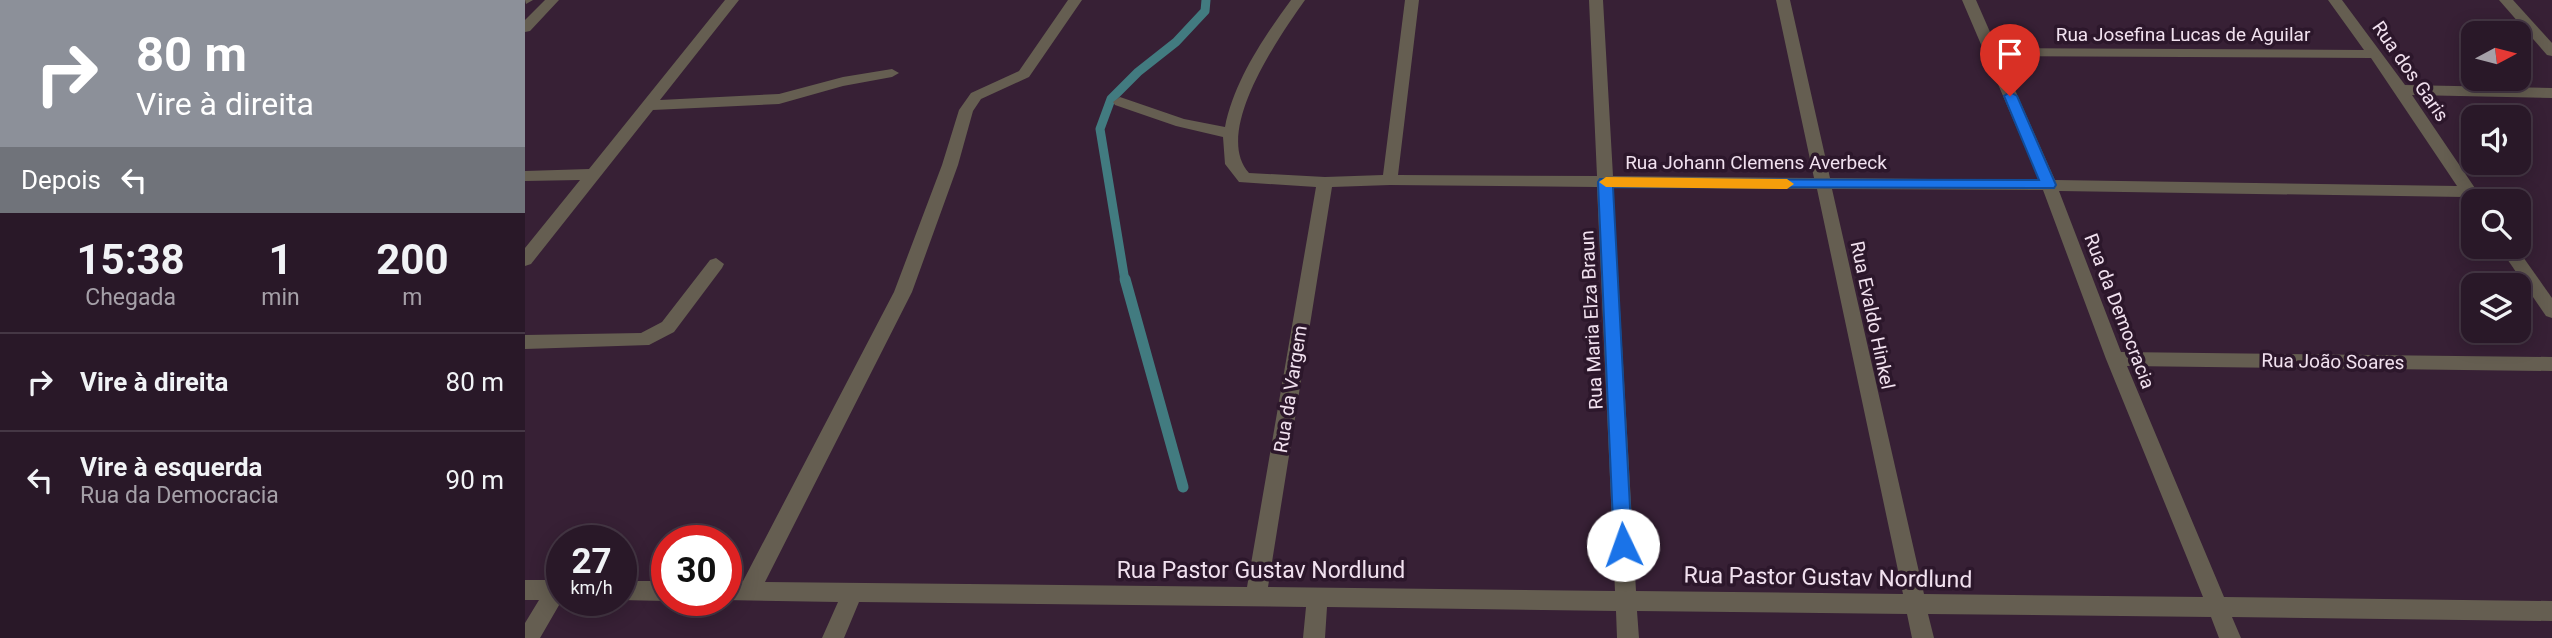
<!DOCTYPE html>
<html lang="pt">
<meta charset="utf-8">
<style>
:root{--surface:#291828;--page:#352534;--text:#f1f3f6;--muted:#a5a0a8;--line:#453745}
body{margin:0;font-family:Roboto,sans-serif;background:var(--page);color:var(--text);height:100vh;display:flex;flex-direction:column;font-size:26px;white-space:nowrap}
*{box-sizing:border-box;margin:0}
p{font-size:23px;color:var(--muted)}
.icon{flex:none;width:38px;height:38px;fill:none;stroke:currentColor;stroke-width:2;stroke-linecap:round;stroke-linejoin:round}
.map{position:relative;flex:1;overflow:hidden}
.side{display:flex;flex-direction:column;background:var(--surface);width:525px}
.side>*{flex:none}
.banner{background:#8c9099;color:#fff;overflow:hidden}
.needle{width:46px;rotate:83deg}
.controls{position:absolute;left:1936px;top:21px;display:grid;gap:14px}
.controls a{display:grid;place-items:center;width:70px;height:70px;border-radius:14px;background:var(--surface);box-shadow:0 4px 18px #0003,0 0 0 2px var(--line);font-size:35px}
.speed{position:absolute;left:21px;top:525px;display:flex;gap:14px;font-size:35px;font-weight:700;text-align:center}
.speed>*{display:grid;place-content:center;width:91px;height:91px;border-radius:50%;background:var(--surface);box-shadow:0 4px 18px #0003,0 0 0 2px var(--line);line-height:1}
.speed small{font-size:18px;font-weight:400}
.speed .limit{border:10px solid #d22;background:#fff;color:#111}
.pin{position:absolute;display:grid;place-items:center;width:60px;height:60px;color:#fff;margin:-72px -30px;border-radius:50% 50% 50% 0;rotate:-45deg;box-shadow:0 0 7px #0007}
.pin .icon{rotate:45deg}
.me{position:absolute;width:77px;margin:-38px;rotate:357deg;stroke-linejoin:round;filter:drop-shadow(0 0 5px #0008)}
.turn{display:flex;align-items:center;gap:24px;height:147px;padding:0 21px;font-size:32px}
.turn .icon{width:91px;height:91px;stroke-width:2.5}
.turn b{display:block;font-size:49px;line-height:60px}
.then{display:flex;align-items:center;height:66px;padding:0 21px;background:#0003;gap:14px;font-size:26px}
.eta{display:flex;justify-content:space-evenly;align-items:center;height:119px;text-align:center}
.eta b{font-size:42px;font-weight:700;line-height:49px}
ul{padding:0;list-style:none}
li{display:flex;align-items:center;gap:21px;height:98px;padding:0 21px;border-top:2px solid var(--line)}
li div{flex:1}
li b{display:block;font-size:26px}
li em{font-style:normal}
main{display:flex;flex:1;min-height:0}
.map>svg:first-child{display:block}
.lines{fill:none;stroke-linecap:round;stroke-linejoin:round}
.stream-far1{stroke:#427b80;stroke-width:9}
.stream{stroke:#427b80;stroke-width:11}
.minor{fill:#655e51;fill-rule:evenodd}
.route{fill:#1a73e8;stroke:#114b97;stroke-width:2}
.slow{fill:#f59e0b}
.labels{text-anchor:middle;stroke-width:7;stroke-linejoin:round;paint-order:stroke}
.street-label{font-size:19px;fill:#f1e1ef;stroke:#2c172b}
.near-street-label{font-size:23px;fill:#f1e1ef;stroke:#2c172b}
</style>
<main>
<section class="side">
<div class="banner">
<div class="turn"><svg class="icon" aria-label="right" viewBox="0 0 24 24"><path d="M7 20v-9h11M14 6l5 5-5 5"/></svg><div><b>80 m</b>Vire à direita</div></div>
<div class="then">Depois<svg class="icon" aria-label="left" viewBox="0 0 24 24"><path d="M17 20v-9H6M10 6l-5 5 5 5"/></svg></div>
</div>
<div class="eta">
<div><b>15:38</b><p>Chegada</p></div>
<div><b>1</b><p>min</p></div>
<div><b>200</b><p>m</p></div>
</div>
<ul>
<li><svg class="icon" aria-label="right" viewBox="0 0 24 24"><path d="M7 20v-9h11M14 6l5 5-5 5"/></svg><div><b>Vire à direita</b></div><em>80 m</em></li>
<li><svg class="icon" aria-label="left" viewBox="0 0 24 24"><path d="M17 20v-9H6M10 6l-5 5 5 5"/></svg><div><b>Vire à esquerda</b><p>Rua da Democracia</p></div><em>90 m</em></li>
</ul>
</section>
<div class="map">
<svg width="2027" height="638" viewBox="0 0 2027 638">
<rect width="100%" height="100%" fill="#372035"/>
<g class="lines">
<polyline class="stream-far1" points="600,281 575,129 586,99 613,72 651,42 680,11 681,0"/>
<polyline class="stream" points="600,279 658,487"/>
<g class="minor">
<polygon points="0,0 8,0 1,4"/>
<polygon points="20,0 34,0 5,31 0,32 0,20"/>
<polygon points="200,0 214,0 135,100 254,94 318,77 367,69 374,73 367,77 318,86 254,104 128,110 6,264 0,266 0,248 55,180 0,181 0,171 64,169"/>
<path d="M543,0H557L504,77L456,99L448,111L433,165L387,292L240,582L722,587L791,187L714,182L700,164L698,137L651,126L590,105L588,102L595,97L659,119L700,127C709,81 739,37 766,0H780C754,37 687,132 724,173L800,177L858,175L880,0H894L873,175L1072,176L1064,0H1078L1088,176L1289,178L1251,0H1265L1305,178L1514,180L1437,0H1451L1472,48L1839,50L1803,0H1817L1880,85L2027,88V98L1887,95L1954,194L1956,198L1948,203L1939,197L1534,191L1596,352L2027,357V371L1602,366L1699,597L2027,601V621L1707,617L1716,638H1694L1686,617L1403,614L1409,638H1387L1382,614L1112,611L1114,638H1092L1091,611L802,607L800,638H778L781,607L334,602L319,638H297L313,602L200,600L201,581H218L369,292L417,165L434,110L446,93L494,71ZM1475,56L1846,58L1932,186L1530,180ZM865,185L1072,187L1090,591L743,587L807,187ZM1088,187L1292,189L1378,594L1111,591ZM1307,189L1518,190L1581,359L1678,597L1399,594Z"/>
<polygon points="1974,0 1988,0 2027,43 2027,56 2022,55"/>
<polygon points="1974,247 1991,247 2027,298 2027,318 2021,316"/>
<polygon points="191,258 199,264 197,268 149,332 124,345 0,349 0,335 116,333 137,322 185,260"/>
<polygon points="0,580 37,580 37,600 15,638 0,638 0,623 14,600 0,600"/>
<polygon points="96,581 142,581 143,600 142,601 95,600"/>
</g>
</g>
<polygon class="route" points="1485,92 1492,96 1531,185 1529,188 1088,187 1107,545 1105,550 1098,553 1091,550 1089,545 1073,182 1075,179 1514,180 1479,96"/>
<polygon class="slow" points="1081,177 1262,179 1269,184 1262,189 1081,187 1074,182"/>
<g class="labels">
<g class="street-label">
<text x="1658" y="41">Rua Josefina Lucas de Aguilar</text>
<text transform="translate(1886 71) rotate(55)" y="7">Rua dos Garis</text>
<text x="1231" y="169">Rua Johann Clemens Averbeck</text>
<text transform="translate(1595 311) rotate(69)" y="7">Rua da Democracia</text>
<text transform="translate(1348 315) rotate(78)" y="7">Rua Evaldo Hinkel</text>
<text transform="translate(1066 320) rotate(-93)" y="7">Rua Maria Elza Braun</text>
<text transform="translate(1808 361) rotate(1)" y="7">Rua João Soares</text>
<text transform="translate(765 389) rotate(-81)" y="7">Rua da Vargem</text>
</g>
<g class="near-street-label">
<text x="736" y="578">Rua Pastor Gustav Nordlund</text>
<text transform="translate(1303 577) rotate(1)" y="8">Rua Pastor Gustav Nordlund</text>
</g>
</g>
</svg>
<div class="controls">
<a><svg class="needle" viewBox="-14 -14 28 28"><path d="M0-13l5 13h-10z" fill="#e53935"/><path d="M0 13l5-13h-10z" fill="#a5a0a8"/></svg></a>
<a><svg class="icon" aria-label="sound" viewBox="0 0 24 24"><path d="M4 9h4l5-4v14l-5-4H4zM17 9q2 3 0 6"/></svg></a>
<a><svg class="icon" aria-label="search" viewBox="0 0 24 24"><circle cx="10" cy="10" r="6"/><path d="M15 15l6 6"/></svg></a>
<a><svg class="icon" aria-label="layers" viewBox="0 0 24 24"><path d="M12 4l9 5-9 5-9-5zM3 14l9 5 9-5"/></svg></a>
</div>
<div class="speed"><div>27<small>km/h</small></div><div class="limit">30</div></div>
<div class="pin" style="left:1485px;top:96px;background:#d93025"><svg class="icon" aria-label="arrive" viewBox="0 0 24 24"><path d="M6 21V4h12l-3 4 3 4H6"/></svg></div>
<svg class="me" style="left:1098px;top:545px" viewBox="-20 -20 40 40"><circle r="19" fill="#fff"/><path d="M0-13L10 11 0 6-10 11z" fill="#1a73e8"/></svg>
</div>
</main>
